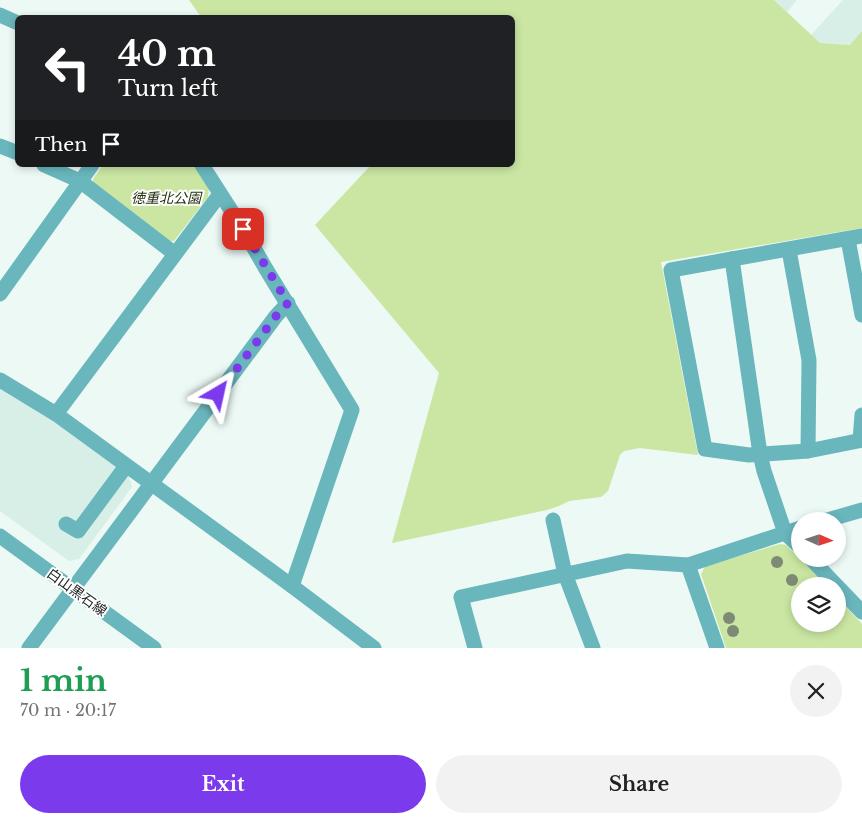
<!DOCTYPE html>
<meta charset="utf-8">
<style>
:root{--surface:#fff;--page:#f2f2f2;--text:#202124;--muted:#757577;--accent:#7c3aed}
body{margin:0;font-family:"Libre Baskerville","Noto Sans JP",serif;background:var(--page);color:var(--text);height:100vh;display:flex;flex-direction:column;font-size:19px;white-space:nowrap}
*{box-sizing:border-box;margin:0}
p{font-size:16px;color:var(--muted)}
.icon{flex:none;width:28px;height:28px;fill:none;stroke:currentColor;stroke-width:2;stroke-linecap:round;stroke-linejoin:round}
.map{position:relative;height:648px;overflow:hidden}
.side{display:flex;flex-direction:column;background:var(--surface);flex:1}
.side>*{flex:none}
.top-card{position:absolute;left:15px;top:15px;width:500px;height:152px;border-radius:8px;box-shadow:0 2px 8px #0003;background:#202124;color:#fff;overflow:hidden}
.needle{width:32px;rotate:93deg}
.tools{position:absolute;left:791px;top:512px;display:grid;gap:10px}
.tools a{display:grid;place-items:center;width:55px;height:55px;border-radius:50%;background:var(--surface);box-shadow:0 2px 8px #0003;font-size:25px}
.pin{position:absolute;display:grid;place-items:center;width:42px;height:42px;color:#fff;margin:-21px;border-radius:10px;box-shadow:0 2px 8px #0006}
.me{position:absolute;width:55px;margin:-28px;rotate:36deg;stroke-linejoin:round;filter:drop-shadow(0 0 4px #0008)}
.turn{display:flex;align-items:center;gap:18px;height:105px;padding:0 20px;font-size:22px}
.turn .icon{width:65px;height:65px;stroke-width:2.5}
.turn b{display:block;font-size:35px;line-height:42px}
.then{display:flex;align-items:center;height:48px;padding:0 20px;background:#0003;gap:10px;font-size:19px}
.round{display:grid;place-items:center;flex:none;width:52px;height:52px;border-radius:26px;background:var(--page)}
.summary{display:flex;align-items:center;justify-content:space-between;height:85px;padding:0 20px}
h1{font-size:30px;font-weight:700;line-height:38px;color:#1e9e55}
.action{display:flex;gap:10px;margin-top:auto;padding:10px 20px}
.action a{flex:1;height:58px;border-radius:30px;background:var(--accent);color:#fff;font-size:20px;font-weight:700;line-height:58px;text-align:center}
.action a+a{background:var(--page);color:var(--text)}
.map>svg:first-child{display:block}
.built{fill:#d8efe8}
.green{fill:#cae6a2}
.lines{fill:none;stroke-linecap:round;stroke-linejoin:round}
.minor{stroke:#69b6bd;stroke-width:15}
.tree{fill:#7d8a76}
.route{stroke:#7c3aed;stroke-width:9;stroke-dasharray:0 16.2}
.labels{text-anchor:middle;stroke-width:4;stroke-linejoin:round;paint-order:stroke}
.park-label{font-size:14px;font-style:italic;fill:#232f0e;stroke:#fff}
.street-label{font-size:14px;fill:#212624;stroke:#fff}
</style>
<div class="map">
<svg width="862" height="648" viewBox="0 0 862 648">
<rect width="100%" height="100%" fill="#ecf9f5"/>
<g class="built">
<polygon points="774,0 797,0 787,12"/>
<polygon points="843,0 862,0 862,31 851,45 820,43 811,35"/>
<polygon points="0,386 41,411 129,476 132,487 79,559 69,561 0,511"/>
</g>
<g class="green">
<polygon points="189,0 774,0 820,43 850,45 862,31 862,228 661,262 698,455 640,448 624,451 620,455 608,491 601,497 569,501 559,506 547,510 392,543 439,373 315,225 371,165 512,165 512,18 201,17"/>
<polygon points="103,165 195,165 209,188 208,197 174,241 167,241 93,184 93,179"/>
<polygon points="780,544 786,545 827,586 800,586 800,624 838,624 838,598 862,624 862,648 726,648 701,574 705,566"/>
</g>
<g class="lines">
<g class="minor">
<polyline points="0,15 18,23"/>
<polyline points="0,146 18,153"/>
<polyline points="44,165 80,181 175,254"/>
<polyline points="202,165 243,229 266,269 352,410 292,586"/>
<polyline points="848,239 862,315"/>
<polyline points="789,250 809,360 808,451"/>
<polyline points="732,259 671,270 705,449 749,455 808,451 862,440"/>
<polyline points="0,294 92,165"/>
<polyline points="0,380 56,414 292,586 374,648"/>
<polyline points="56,414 220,194"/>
<polyline points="860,440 862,415"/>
<polyline points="553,520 565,574 593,648"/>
<polyline points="824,521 862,510"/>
<polyline points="66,524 78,531 126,466"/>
<polyline points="0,536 154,648"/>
<polyline points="800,547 785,533 764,471 760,454 732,259 862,236"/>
<polyline points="811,559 862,612"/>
<polyline points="688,565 717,648"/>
<polyline points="29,648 276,316 288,303"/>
<polyline points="475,648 461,597 627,561 688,565 800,528"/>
</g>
</g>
<g class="tree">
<circle cx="777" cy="562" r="6"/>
<circle cx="792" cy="580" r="6"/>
<circle cx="729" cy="618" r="6"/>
<circle cx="733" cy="631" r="6"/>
</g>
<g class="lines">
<polyline class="route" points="218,394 276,316 288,303 243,229"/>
</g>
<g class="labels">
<g class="park-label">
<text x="166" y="203">徳重北公園</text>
</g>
<g class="street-label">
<text transform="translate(77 592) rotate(36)" y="5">白山黒石線</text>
</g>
</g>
</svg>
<div class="tools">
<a><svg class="needle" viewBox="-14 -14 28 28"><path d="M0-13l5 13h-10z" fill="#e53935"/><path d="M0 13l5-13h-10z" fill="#757577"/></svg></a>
<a><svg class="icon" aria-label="layers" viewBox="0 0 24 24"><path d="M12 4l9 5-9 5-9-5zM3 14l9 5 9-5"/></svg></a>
</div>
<div class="pin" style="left:243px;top:229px;background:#d93025"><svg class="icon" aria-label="arrive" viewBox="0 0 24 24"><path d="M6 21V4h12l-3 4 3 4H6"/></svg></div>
<svg class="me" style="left:218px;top:394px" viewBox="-20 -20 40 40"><path d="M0-17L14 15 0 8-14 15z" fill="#7c3aed" stroke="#fff" stroke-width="4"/></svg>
<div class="top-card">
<div class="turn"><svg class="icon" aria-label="left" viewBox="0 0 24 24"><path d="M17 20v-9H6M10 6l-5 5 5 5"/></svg><div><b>40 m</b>Turn left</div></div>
<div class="then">Then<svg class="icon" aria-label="arrive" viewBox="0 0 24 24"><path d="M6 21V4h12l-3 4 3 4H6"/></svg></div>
</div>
</div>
<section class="side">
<div class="summary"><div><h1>1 min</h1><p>70 m · 20:17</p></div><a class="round"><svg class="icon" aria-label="close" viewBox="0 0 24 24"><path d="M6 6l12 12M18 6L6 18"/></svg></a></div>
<div class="action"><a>Exit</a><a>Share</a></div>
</section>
